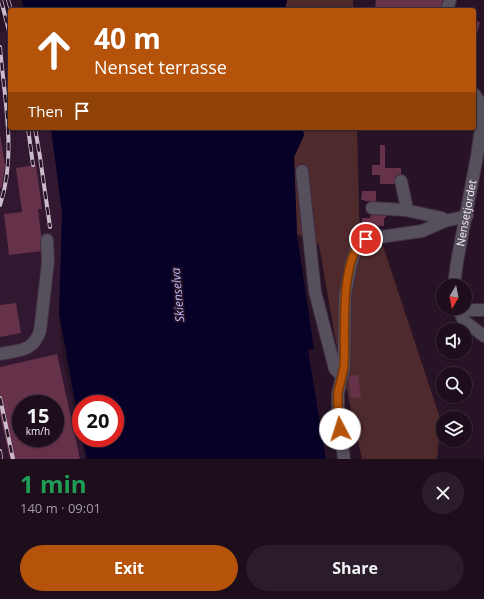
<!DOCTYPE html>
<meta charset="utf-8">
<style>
:root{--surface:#1e0e1c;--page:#2b1c29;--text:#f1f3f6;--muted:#a19ca3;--line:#3c2e3b;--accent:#b45309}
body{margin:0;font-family:"Open Sans",sans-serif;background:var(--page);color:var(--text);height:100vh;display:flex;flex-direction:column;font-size:15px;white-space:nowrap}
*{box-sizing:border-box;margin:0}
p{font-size:13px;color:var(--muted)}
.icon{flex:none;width:22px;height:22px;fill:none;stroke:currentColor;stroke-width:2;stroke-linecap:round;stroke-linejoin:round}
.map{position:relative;height:459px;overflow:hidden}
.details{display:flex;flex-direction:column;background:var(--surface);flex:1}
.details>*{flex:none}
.banner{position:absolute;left:8px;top:8px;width:468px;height:122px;border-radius:4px;box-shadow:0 1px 3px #0004,0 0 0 1px var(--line);background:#b45309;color:#fff;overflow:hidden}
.needle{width:26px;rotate:190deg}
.tools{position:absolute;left:436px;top:279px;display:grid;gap:8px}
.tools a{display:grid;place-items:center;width:36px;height:36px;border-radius:50%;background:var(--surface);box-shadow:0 1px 3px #0004,0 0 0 1px var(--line);font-size:20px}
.speed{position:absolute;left:12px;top:395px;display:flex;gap:8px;font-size:20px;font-weight:700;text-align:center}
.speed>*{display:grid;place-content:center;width:52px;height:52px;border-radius:50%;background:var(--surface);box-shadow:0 1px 3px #0004,0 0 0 1px var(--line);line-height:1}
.speed small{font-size:10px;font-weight:400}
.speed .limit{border:6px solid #d22;background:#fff;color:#111}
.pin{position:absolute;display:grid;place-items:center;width:34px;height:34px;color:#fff;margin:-17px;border:2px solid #fff;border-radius:50%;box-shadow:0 1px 4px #0007}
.me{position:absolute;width:44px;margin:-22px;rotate:355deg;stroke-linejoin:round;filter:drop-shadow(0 0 3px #0008)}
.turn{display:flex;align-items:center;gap:14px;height:84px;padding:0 20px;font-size:18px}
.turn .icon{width:52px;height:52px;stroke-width:2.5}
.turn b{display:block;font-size:28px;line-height:34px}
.then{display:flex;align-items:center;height:38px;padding:0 20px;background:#0003;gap:8px;font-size:15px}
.round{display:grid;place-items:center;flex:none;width:42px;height:42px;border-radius:21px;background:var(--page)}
.summary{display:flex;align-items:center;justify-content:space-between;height:68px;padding:0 20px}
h1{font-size:24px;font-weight:700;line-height:30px;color:#1e9e55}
.button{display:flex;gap:8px;margin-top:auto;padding:8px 20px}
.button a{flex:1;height:46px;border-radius:24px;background:var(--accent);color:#fff;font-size:16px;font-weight:700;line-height:46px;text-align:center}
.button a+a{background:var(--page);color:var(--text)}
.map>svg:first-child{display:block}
.built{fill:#311730;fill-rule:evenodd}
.green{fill:#4e2a2c}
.water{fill:#070027}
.building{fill:#66324a;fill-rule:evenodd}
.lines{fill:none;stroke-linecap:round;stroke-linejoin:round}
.minor-casing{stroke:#412d40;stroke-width:14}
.minor{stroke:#56505d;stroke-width:12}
.rail-casing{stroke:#ccbccb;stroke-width:4}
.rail{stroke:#281326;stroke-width:2.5;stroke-dasharray:8;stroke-linecap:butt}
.route-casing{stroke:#753606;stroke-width:10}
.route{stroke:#b45309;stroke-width:7}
.labels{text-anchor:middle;stroke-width:3.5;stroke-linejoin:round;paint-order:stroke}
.street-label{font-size:11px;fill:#fcedfb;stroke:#281326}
.water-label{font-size:12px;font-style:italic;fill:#b8bbfa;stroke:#281326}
</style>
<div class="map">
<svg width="484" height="459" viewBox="0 0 484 459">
<rect width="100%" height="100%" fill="#281326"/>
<path class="built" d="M10,31V128H51L73,300L60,302L59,317L62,356L85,459H0V32ZM21,404H55V438H21Z"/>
<g class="green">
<polygon points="287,0 353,0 353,10 285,10"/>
<polygon points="302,128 357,128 360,245 383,246 441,421 437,459 362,459 335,337 319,245 297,234 294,157 304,135"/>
</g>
<g class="water">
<polygon points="22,0 287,0 285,10 24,10"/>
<polygon points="51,128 302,128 304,135 294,157 297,234 314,349 308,350 326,459 87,459 82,438 115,438 115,404 81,404 81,435 59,313 62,213"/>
</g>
<g class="building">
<polygon points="376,0 443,0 441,10 382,10 375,9"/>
<polygon points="474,21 480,22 475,43 474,42"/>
<polygon points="0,134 5,166 2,187 0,188"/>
<polygon points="380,145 385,145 385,168 401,168 401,179 395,179 395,184 380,184 380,175 372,175 372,165 380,165"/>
<polygon points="36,165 42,209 38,209 43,251 9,255 4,214 22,212 16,168"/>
<polygon points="362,191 376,191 376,202 364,201 364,200 361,200"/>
<polygon points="372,212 386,212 386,218 384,218 384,226 371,226 371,229 362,229 362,218 370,218"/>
<polygon points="16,303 21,333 0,337 0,305"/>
<path d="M57,354L80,459H10L0,414V367ZM21,404H55V438H21Z"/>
<polygon points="358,375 361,397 351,398 348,376"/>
</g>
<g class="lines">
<g class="minor-casing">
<g id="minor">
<polyline points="447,10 450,0"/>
<polyline points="302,171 315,292 335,369 342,376"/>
<polyline points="401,181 406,204 405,210"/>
<polyline points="372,208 405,210 442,218 445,221"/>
<path id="s1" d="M454,286L457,262L477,156L483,114L481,104L474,94"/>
<polyline points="458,308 464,321 484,336"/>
<polyline points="459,310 484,310"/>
<path d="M0,354C19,350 33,352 40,331L48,262L47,240"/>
<polyline points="344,459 338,408 338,393 344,367 345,296 351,264 357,247 366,239 422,231 445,221 467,216"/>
</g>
</g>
<use href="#minor" class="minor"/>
<g class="rail-casing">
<g id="rail">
<polyline points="1,0 10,35"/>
<polyline points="8,0 11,10"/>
<path d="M0,47C4,97 17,156 0,205"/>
<polyline points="28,128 33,165"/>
<polyline points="35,128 40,157 50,227"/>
<polyline points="0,398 13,459"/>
<polyline points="0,451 1,459"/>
</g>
</g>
<use href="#rail" class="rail"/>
</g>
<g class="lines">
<g class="route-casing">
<path id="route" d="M340,429C339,417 337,405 338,392C340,383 343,375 344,365C346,336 338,256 366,239"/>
</g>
<use href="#route" class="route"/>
</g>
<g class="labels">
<g class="street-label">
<text dy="4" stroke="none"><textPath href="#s1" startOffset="74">Nensetjordet</textPath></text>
</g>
<g class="water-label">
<text transform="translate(178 295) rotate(-95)" y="4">Skienselva</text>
</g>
</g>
</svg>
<div class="tools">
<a><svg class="needle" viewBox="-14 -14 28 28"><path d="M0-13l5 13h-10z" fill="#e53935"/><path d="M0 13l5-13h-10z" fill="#a19ca3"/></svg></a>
<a><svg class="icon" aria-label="sound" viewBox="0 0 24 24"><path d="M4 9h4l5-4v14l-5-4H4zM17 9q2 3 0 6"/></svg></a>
<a><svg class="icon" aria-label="search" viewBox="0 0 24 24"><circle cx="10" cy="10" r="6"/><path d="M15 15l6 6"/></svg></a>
<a><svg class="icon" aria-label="layers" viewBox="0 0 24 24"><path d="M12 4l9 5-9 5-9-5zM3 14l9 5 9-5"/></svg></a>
</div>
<div class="speed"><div>15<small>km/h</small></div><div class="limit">20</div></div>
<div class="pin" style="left:366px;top:239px;background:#d93025"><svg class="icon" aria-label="arrive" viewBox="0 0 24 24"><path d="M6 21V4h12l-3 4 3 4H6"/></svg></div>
<svg class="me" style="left:340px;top:429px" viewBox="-20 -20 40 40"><circle r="19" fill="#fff"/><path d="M0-13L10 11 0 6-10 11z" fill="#b45309"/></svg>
<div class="banner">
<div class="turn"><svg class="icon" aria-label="ahead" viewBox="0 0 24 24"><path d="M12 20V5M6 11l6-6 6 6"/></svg><div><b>40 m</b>Nenset terrasse</div></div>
<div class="then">Then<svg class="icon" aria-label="arrive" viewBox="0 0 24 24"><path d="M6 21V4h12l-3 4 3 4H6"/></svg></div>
</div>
</div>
<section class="details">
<div class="summary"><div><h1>1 min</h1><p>140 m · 09:01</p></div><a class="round"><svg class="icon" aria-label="close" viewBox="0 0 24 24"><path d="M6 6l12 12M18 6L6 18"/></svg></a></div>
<div class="button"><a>Exit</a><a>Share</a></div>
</section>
